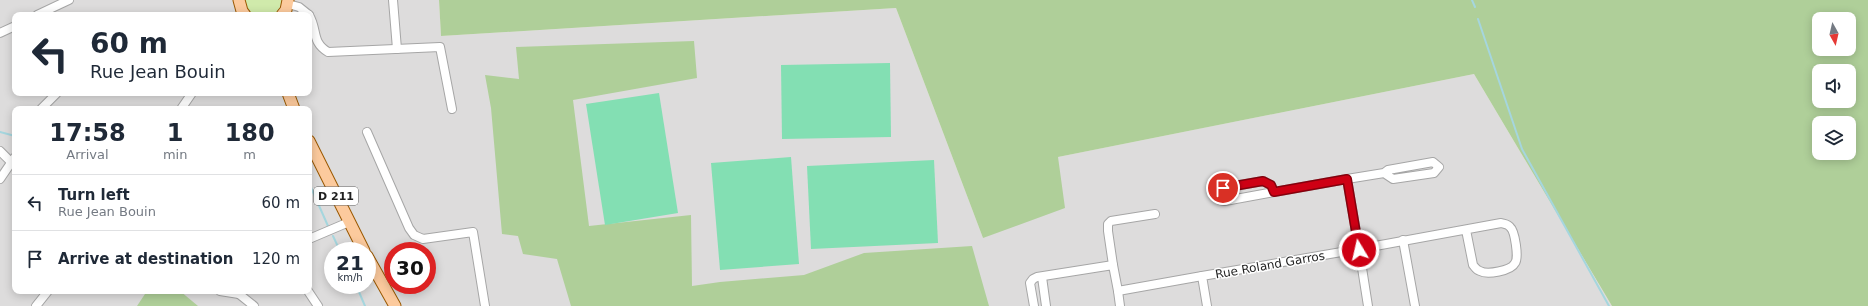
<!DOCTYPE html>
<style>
:root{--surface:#fff;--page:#f2f2f3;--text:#1f2937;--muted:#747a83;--line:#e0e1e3}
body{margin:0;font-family:"DejaVu Sans",sans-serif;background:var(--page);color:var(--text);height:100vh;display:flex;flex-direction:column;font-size:15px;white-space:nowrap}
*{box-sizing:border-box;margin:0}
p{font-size:13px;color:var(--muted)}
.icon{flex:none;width:22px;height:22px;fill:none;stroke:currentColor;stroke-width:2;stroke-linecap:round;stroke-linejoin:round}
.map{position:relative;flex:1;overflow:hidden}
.side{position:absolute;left:12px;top:106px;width:300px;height:188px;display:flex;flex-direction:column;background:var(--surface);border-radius:8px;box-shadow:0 2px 10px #0003}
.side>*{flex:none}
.hud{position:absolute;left:12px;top:12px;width:300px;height:84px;border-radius:8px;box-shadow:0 2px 10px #0003;background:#fff;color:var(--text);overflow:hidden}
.needle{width:26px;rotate:172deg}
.fabs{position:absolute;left:1812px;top:12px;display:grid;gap:8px}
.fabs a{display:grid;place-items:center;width:44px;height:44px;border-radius:8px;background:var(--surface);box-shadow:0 2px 10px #0003;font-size:20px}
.speed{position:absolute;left:324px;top:242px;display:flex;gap:8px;font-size:20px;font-weight:700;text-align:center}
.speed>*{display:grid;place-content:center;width:52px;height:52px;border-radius:50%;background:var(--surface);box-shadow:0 2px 10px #0003;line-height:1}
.speed small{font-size:10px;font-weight:400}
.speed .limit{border:6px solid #d22;background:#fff;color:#111}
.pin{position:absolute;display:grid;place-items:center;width:34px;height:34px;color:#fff;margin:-17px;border:2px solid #fff;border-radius:50%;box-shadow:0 1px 4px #0007}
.me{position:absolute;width:44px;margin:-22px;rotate:351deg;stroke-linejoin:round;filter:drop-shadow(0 0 3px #0008)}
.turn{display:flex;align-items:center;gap:14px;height:84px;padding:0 12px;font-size:18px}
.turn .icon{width:52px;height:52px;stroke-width:2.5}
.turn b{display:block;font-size:28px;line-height:34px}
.eta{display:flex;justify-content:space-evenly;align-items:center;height:68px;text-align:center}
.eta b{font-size:24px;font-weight:700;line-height:28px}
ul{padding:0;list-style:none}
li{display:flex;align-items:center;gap:12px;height:56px;padding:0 12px;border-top:1px solid var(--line)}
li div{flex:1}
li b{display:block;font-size:15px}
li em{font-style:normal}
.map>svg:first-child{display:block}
.residential{fill:#dddcdc;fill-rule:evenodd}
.grass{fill:#d0eaab}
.forest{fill:#afcf99;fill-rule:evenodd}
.pitch{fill:#83dfb3}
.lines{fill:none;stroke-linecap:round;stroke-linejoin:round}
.stream{stroke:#a5d6de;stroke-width:2}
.minor-casing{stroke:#a6a6a6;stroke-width:10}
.major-casing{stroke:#9a5800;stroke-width:13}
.minor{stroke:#fff;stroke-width:8}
.major{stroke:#fcca9d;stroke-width:11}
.route-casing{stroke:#86000d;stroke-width:10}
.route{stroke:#ce0014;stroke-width:7}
.labels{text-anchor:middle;stroke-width:3;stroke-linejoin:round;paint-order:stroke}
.shield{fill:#fff;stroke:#626262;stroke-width:1}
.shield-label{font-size:11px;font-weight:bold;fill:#1f1f1f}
.street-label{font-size:12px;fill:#1f1f1f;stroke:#fff}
</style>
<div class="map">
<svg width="1868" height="306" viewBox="0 0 1868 306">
<rect width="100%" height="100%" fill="#f0ebe5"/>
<path class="residential" d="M0,0H439L441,36L896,8L983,238L1058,157L1474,74L1612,306H0ZM15,15H309V93H15ZM15,109H309V291H15ZM333,251H367V285H333ZM393,251H427V285H393Z"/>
<polygon class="grass" points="245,0 282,0 279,10 273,15 254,15 247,9"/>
<g class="forest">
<path d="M439,0H1868V306H1612L1474,74L1058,157L1065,208L983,238L896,8L441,36ZM1819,19H1849V49H1819ZM1819,71H1849V101H1819ZM1819,123H1849V153H1819Z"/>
<polygon points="694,41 697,78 573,100 589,226 691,215 692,286 720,282 804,275 864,253 972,246 989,306 571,306 557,259 523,254 518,236 502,234 491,108 485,75 519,79 516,47"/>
<polygon points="147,291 180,291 198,306 137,306"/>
</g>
<g class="pitch">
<polygon points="890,63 891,137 782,139 781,65"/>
<polygon points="659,93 678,213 605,225 586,104"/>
<polygon points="791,157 799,264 720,270 711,163"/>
<polygon points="934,160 938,243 811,249 807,166"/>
</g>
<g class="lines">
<g class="stream">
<polyline points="1472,0 1475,7"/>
<polyline points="1478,19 1522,149 1609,306"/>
<polyline points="0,132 15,136"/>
<polyline points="309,183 328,226"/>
<polyline points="333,236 340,251"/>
<polyline points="356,285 365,306"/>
</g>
<g class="minor-casing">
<g id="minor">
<polyline points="393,0 397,49"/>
<polyline points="288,4 299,7 309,15"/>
<polyline points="37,15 69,0"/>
<path d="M309,15C318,30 311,42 328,52L440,47L452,109"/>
<polyline points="0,33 15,26"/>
<polyline points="41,109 57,93"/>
<polyline points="181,109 192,93"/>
<polyline points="367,132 409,228 414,235 423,239 473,232 485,306"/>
<polyline points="0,151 11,162"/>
<polyline points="0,179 15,157"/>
<polyline points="1347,179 1384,173 1393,179 1434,173 1439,167 1433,162 1388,170 1384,173"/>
<polygon points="1263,181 1271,185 1274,192 1225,201 1220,200 1218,196 1219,190 1223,188"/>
<path d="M1274,192L1347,179L1359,249L1501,223C1504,224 1508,224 1510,227C1515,231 1519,258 1515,263C1511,271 1487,275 1480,271C1476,270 1475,267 1473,265L1466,230"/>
<polyline points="309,239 349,222"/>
<polyline points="1403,240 1415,306"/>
<polyline points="1113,265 1108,231 1108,224 1111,221 1155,214"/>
<polyline points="1042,277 1046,306"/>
<polyline points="220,291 239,294"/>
<polyline points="240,291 239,294 254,306"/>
<polyline points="308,291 318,306"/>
<polyline points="1118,291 1120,306"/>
<polyline points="36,306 48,291"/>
<polyline points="1034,306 1030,283 1033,279 1037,277 1113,265 1118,291 1202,276"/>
<polyline points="1207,306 1202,276 1359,249 1368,306"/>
</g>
</g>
<g class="major-casing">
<g id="major">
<polyline points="239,0 242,11 245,15"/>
<polyline points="282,15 286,10 288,0"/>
<polyline points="288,93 294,109"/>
<polyline points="309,141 364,251"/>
<polyline points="367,256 395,306"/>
</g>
</g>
<use href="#minor" class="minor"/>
<use href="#major" class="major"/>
</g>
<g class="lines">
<g class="route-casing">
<polyline id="route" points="1223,188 1263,181 1271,185 1274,192 1347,179 1359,250"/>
</g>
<use href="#route" class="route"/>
</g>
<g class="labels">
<rect class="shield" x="314" y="187" width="44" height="18" rx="3"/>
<g class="shield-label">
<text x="336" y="200">D 211</text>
</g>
<g class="street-label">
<text transform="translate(1270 265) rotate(-10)" y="4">Rue Roland Garros</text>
</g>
</g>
</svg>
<div class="fabs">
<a><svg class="needle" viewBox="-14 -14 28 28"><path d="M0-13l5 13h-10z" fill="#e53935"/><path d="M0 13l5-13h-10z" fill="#747a83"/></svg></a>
<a><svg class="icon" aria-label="sound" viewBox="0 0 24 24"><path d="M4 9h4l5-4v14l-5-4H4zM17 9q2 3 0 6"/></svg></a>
<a><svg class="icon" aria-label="layers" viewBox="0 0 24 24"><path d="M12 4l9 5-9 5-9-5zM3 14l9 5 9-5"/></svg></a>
</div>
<div class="speed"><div>21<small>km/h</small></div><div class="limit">30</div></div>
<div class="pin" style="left:1223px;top:188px;background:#d93025"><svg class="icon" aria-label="arrive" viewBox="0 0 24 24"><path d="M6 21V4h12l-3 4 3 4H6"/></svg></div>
<svg class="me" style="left:1359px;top:250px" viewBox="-20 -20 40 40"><circle r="17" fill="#ce0014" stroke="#fff" stroke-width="3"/><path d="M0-11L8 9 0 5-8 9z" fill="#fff"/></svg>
<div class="hud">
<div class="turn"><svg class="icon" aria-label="left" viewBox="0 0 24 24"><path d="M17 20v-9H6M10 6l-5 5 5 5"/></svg><div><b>60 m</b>Rue Jean Bouin</div></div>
</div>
<section class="side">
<div class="eta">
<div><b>17:58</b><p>Arrival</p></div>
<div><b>1</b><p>min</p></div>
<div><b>180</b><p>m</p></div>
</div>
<ul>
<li><svg class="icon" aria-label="left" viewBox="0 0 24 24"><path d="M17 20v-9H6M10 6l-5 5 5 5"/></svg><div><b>Turn left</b><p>Rue Jean Bouin</p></div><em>60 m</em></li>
<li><svg class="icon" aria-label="arrive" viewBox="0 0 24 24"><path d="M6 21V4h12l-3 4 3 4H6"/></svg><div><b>Arrive at destination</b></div><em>120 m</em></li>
</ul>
</section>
</div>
